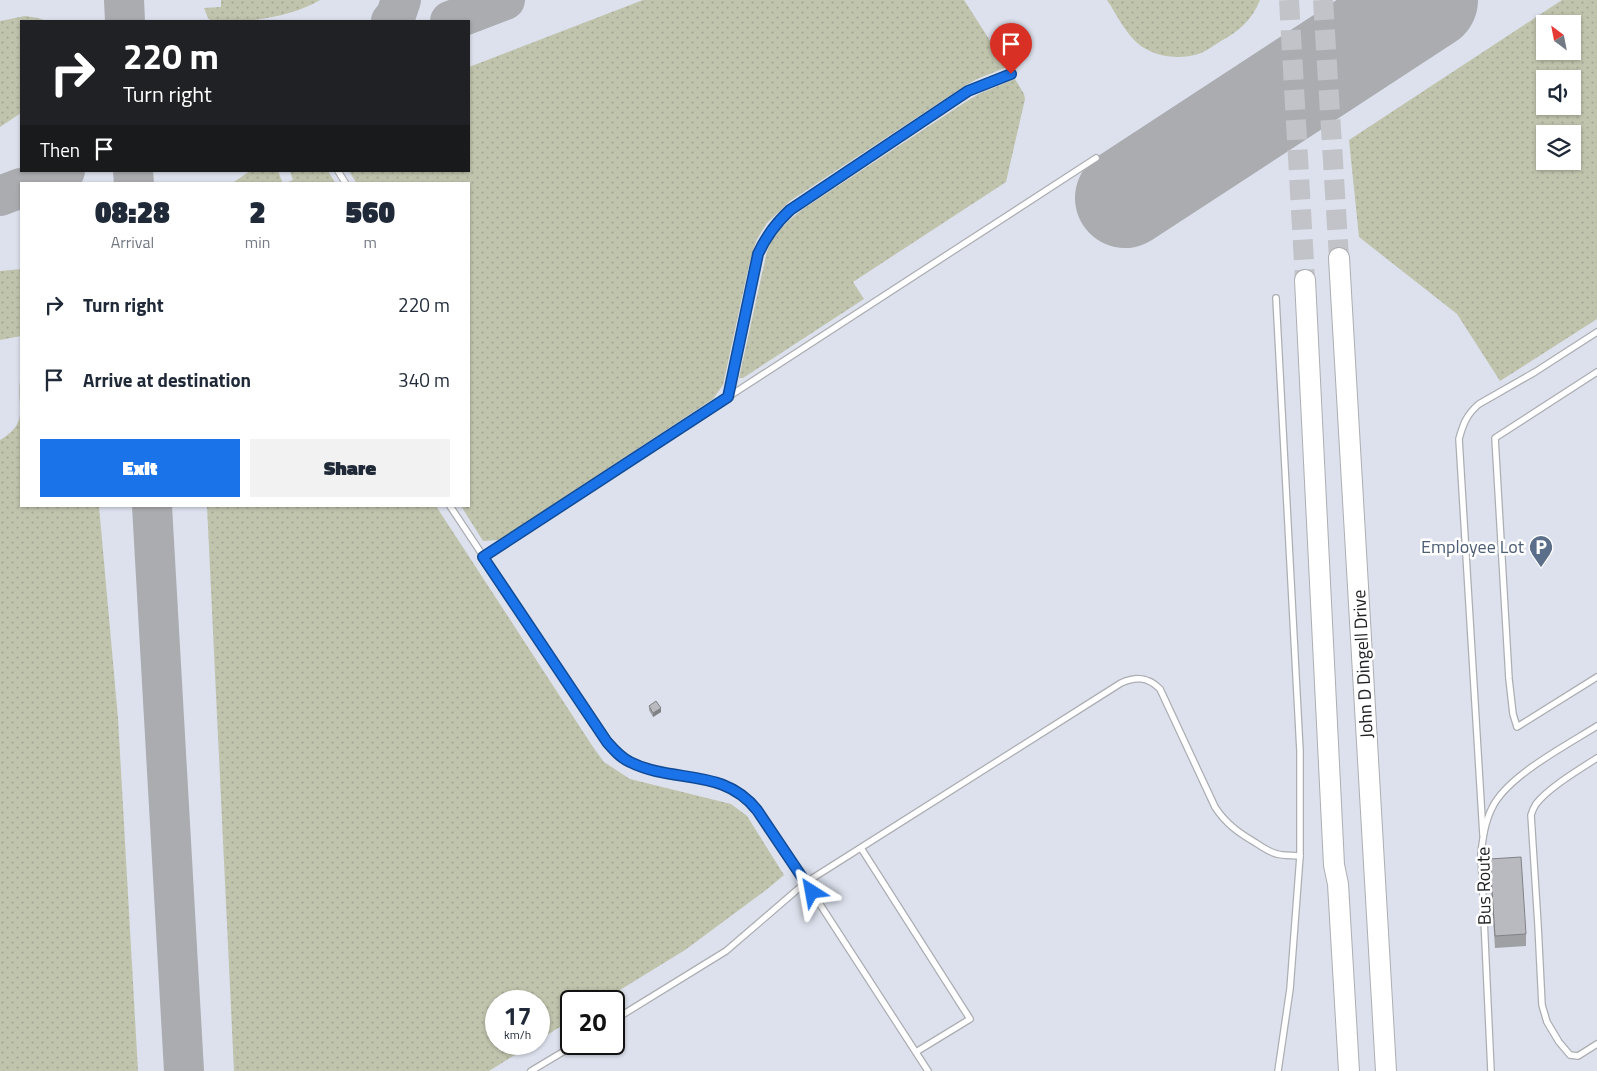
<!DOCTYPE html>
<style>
:root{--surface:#fff;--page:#f2f2f3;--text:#1f2937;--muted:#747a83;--accent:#1a73e8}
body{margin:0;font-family:"Titillium Web",sans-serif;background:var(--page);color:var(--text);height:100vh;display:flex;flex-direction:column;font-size:19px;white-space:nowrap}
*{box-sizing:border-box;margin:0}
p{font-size:16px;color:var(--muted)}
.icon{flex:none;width:28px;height:28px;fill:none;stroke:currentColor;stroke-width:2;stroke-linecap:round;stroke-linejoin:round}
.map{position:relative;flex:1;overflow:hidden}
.drawer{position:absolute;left:20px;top:182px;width:450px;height:325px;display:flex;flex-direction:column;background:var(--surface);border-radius:0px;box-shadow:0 1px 4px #0004}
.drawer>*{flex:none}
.banner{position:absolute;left:20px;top:20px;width:450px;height:152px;border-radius:0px;box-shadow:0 1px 4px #0004;background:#202124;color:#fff;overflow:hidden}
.needle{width:32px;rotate:328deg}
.controls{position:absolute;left:1536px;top:15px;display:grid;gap:10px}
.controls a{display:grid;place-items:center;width:45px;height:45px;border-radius:0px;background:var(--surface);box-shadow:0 1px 4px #0004;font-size:25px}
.speed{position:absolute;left:485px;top:990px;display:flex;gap:10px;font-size:25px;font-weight:700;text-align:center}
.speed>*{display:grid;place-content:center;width:65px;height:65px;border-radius:50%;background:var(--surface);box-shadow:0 1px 4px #0004;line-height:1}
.speed small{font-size:12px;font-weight:400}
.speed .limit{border:2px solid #111;border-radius:8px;background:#fff;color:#111}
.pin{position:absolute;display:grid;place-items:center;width:42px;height:42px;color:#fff;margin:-51px -21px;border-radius:50% 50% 50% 0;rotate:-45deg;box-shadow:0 0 5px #0007}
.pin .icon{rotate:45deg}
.me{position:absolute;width:55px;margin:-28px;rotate:326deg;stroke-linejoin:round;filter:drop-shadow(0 0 4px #0008)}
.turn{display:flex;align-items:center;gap:18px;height:105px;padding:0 20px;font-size:22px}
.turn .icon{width:65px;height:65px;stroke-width:2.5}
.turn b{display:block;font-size:35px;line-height:42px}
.then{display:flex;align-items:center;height:48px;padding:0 20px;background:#0003;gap:10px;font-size:19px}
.eta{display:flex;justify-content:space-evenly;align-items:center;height:85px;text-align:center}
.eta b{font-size:30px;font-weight:800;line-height:35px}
.action{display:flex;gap:10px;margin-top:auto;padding:10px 20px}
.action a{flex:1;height:58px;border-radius:0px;background:var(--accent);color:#fff;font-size:20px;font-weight:800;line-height:58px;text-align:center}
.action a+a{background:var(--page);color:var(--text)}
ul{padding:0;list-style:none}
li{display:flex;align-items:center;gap:15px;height:75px;padding:0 20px}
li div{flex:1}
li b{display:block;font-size:19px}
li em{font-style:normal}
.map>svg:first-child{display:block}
.built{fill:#dce1ed;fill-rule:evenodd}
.grass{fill:url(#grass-dots);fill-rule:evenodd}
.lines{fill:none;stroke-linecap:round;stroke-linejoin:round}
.taxiway{stroke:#aaacb0;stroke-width:40}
.runway{stroke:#aaacb0;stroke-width:100}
.trunk-tunnel{stroke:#c2c3c8;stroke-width:20;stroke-dasharray:20 10;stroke-linecap:butt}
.service-casing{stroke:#acaeb2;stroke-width:8}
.trunk-casing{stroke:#acaeb2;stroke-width:22}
.service{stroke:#fff;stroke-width:5.5}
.trunk{stroke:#fff;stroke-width:20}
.wall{fill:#9ea0a4}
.shaded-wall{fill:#818286}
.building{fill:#b8babf;stroke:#818286}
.route-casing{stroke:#114b97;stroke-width:12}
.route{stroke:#1a73e8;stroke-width:9}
.labels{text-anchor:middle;stroke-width:5;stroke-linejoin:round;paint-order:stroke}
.service-label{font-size:18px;fill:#4e5e75;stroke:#fff;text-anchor:end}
.street-label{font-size:18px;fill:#202123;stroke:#fff}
</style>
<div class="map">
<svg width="1597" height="1071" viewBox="0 0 1597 1071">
<defs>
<pattern id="grass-dots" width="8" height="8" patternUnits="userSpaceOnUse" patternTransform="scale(1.25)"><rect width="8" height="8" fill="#c0c4ad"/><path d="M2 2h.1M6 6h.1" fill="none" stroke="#a5a895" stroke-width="1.8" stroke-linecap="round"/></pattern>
</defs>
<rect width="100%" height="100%" fill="#eaecf1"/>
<path class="built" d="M0,0H1597V1071H0ZM21,21H469V171H21ZM1545,24H1572V51H1545ZM1545,79H1572V106H1545ZM1545,134H1572V161H1545ZM21,184H469V506H21ZM496,1001H539V1044H496ZM571,1001H614V1044H571Z"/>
<g class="grass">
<path d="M221,0H320C292,17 244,24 211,21L208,18L204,8L221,7Z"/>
<polygon points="643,0 964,0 1007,67 977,79 963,87 790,201 767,223 757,239 754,248 749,265 723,385 713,399 499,540 483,541 461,506 469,506 469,184 357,184 349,171 469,171 469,67"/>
<path d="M1107,0H1260C1252,20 1239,31 1221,41C1214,45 1208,50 1201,53C1182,60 1158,58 1141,46C1126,35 1117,15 1107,0Z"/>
<path d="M1562,0H1597V319L1500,381L1457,314L1359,237L1349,140ZM1545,24H1572V51H1545ZM1545,79H1572V106H1545ZM1545,134H1572V161H1545Z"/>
<polygon points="25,16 38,18 46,21 21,21 21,113 0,127 0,21"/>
<path d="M1015,79L1024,94L1025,99L1006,182L853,282L864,299L743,378H739L767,251C774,233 788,221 803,209L967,101L979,94Z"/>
<polygon points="250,171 278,171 283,184 293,180 290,171 328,171 336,184 231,184"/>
<polygon points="21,269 21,336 0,340 0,271"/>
<path d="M21,376V506H99L118,718L138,1071H0V440C33,420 14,405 21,376Z"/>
<polygon points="207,506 436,506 593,747 604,762 630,779 731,804 747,816 784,875 766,890 685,950 602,1001 571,1001 571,1020 539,1040 539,1001 496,1001 496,1044 533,1044 489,1071 234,1071"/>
</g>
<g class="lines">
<g class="taxiway">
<polyline points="124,0 125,21"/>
<polyline points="391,21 396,15 401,0"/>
<polyline points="450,21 505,0"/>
<polyline points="133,171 134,184"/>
<polyline points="32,184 65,171"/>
<polyline points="0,196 21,188"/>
<polyline points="152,506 184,1071"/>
</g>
<polyline class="runway" points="1125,198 1428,0"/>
<g class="trunk-tunnel">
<polyline points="1289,0 1305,280"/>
<polyline points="1323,0 1339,258"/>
</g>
<g class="service-casing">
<g id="service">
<polyline points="338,171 346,184"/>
<polyline points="1276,298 1300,751 1300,856 1290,989 1278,1071"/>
<polyline points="1597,372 1495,438 1509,679 1513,714 1517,727 1597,677"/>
<path d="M728,397L758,254C772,224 786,213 812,194L968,91L1011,73"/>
<path d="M450,506L607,743C634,772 662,771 699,779C707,780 715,781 723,783C733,787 741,793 749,800L812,892L928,1071"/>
<polyline points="483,557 728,397 1096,158"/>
<path d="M1597,758C1580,769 1548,788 1536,804C1534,807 1532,812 1531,815L1538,925L1542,1005L1547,1022L1559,1042L1570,1055L1578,1056L1597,1044"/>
<path d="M1483,835L1459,439C1463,424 1467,414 1479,404L1535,372L1597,332"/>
<polyline points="861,848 970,1019 916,1052"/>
<path d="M614,1020L726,951L805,883L1121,683C1136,676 1148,677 1160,689L1215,807C1226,824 1239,833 1256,843C1262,847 1269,852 1277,854C1284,856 1293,855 1300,856"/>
<polyline points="531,1071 576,1044"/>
<path d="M1491,1071L1481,853C1483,837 1485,822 1492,808C1507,776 1567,745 1597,726"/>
</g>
</g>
<g class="trunk-casing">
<g id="trunk">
<polyline points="1339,258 1386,1071"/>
<polyline points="1305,280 1334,865 1338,884 1349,1071"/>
</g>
</g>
<use href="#service" class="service"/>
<use href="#trunk" class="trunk"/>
</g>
<g class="wall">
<polygon points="649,706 661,712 653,717 649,710"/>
<polygon points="1490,859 1526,934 1526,946 1495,948 1490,871"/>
</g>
<polygon class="shaded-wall" points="661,708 661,712 653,717 653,713"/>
<g class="building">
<polygon points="656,701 661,708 653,713 649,706"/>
<polygon points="1521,857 1526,934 1495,936 1490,859"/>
</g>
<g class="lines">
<g class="route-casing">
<path id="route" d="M812,892L757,810C723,767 674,784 630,762C621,758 614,750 607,742L483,557L728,397L758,254C766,236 776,223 790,210L968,91L1011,74"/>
</g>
<use href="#route" class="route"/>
</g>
<defs>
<g id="parking-pin" transform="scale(1.25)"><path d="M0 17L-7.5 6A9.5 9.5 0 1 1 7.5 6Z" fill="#5c6f8a" stroke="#fff"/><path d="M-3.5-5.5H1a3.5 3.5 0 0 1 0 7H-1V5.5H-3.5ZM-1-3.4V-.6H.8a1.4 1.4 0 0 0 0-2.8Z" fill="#fff"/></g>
</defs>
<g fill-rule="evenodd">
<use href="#parking-pin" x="1541" y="547"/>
</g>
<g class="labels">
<g class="service-label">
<text x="1524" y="553">Employee Lot</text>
</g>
<g class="street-label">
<text transform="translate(1363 664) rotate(-93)" y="6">John D Dingell Drive</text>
<text transform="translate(1484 886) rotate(-91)" y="6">Bus Route</text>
</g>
</g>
</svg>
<div class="controls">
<a><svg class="needle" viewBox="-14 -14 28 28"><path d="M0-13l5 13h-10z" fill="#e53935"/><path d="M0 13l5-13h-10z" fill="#747a83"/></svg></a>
<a><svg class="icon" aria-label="sound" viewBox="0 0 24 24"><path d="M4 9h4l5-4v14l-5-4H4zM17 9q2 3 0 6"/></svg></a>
<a><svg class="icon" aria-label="layers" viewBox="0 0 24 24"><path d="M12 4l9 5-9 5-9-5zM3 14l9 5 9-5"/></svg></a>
</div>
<div class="speed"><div>17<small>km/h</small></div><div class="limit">20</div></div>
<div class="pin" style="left:1011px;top:74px;background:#d93025"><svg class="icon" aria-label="arrive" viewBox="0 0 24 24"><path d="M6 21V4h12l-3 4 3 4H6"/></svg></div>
<svg class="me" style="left:812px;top:892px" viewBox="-20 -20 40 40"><path d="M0-17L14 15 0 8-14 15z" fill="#1a73e8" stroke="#fff" stroke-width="4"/></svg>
<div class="banner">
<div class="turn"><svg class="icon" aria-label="right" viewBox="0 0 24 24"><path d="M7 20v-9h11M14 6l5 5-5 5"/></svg><div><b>220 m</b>Turn right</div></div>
<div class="then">Then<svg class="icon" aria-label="arrive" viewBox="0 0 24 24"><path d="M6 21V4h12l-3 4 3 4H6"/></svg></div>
</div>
<section class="drawer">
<div class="eta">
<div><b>08:28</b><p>Arrival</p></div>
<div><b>2</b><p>min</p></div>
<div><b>560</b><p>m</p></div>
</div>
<ul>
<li><svg class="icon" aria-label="right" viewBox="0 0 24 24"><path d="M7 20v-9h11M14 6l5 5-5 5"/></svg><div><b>Turn right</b></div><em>220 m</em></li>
<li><svg class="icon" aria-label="arrive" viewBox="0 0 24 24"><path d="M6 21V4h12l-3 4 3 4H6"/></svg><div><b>Arrive at destination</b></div><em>340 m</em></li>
</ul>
<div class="action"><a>Exit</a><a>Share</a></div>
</section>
</div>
